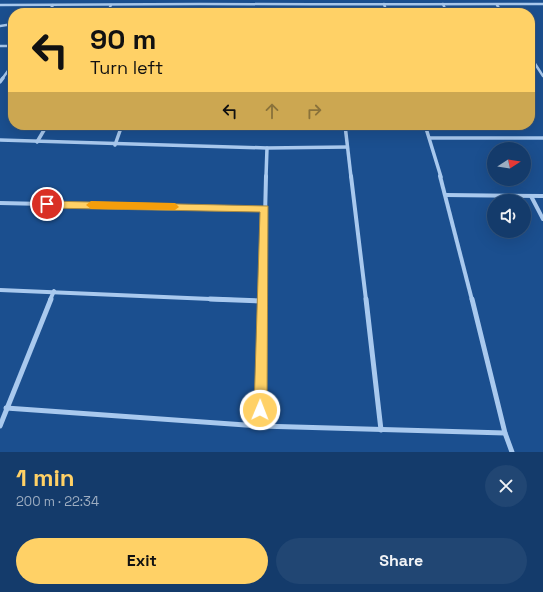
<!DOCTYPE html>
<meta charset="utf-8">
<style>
:root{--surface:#143b6b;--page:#214673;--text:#f1f3f6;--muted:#9dadc1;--line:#33557e;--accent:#ffd166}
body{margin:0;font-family:"Space Grotesk",sans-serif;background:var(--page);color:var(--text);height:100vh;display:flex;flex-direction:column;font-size:15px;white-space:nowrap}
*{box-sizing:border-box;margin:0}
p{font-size:13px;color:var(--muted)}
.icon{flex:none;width:22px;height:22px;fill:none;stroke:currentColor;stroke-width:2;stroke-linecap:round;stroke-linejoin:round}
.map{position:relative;height:452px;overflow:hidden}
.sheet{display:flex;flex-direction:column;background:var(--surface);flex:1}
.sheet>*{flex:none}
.banner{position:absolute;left:8px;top:8px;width:527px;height:122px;border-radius:16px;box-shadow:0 4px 16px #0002,0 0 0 1px var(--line);background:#ffd166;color:#111;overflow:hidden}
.needle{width:26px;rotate:78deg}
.tools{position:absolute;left:487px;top:142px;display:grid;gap:8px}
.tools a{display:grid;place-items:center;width:44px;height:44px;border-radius:50%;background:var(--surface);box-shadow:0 4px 16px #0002,0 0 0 1px var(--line);font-size:20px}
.pin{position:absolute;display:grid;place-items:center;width:34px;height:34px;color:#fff;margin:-17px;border:2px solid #fff;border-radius:50%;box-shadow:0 1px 4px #0007}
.me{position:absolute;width:44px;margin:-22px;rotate:1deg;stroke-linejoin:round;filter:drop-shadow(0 0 3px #0008)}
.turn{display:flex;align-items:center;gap:14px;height:84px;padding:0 16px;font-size:18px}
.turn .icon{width:52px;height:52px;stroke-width:2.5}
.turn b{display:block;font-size:28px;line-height:34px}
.lanes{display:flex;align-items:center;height:38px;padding:0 16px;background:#0003;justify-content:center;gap:20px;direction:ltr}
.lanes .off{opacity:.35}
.round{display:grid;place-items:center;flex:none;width:42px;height:42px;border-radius:21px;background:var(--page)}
.head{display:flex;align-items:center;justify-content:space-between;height:68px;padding:0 16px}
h1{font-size:24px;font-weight:700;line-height:30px;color:var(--accent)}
.action{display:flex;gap:8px;margin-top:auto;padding:8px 16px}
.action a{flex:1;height:46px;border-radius:24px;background:var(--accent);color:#111;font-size:16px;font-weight:700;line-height:46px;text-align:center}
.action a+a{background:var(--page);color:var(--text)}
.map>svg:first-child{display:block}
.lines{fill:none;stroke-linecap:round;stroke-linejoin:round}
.street-far3{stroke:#a9c9ee;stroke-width:2.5}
.street-far2{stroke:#a9c9ee;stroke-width:3.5}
.street-far1{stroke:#a9c9ee;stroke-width:4}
.street{stroke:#a9c9ee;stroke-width:5}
.route{fill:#ffd166;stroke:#a68842}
.slow{fill:#f59e0b}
</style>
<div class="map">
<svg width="543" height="452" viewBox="0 0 543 452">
<rect width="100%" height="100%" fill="#1b4f8f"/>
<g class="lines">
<g class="street-far3">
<polyline points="384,4 387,13"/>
<polyline points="443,4 447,13"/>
<path d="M0,5C181,3 362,5 543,4"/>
<polyline points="497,5 502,13"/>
<polyline points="48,13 53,5"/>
<polyline points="107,13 111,5"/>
<polyline points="0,26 13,24"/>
<polyline points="0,46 13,46"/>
<polyline points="530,56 543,76"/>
<polyline points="2,79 13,64"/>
</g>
<g class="street-far2">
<polyline points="0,82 3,78"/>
<polyline points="345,125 351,177"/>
<polyline points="425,125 441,177"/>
<polyline points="430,138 543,138"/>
<polyline points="0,140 267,148 347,147"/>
<polyline points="37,142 47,125"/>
<polyline points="115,145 122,125"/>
<polyline points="266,177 267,148"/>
</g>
<g class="street-far1">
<polyline points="351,176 366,300"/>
<polyline points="440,176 472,300"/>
<polyline points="446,195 543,196"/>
<polyline points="531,196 543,219"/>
<polyline points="0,203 265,209"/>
<polyline points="0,290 234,300"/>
<polyline points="50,300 54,291"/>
<polyline points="263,300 266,176"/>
</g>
<g class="street">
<polyline points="210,299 263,301"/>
<polyline points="366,299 381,430"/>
<polyline points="472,299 505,433 512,452"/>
<polyline points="6,408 260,426 505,433"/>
<polyline points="0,426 51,299"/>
<polyline points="260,426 263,299"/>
</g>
</g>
<polygon class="route" points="47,201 268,206 267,410 265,414 260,416 256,414 254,410 260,212 47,208 42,204"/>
<polygon class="slow" points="91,201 175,203 179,207 175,210 91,209 86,205"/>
</svg>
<div class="tools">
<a><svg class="needle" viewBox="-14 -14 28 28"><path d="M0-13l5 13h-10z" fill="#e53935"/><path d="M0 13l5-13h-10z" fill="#9dadc1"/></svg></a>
<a><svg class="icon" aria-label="sound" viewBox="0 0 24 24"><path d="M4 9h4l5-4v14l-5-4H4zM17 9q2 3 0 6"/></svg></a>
</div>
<div class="pin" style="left:47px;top:204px;background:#d93025"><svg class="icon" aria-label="arrive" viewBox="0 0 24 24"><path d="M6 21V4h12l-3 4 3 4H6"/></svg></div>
<svg class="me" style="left:260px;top:410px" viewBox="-20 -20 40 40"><circle r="17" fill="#ffd166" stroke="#fff" stroke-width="3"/><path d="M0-11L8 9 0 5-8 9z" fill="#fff"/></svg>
<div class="banner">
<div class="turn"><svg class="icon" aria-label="left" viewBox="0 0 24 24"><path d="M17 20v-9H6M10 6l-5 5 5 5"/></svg><div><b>90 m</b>Turn left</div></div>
<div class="lanes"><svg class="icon" aria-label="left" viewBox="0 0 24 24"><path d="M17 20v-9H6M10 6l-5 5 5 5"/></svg><svg class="icon off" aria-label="ahead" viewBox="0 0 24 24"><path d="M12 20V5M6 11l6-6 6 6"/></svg><svg class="icon off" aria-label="right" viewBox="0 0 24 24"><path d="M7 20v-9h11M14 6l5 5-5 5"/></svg></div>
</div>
</div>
<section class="sheet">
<div class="head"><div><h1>1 min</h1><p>200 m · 22:34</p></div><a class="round"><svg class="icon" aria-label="close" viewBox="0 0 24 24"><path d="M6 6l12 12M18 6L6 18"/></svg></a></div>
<div class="action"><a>Exit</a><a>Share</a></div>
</section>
